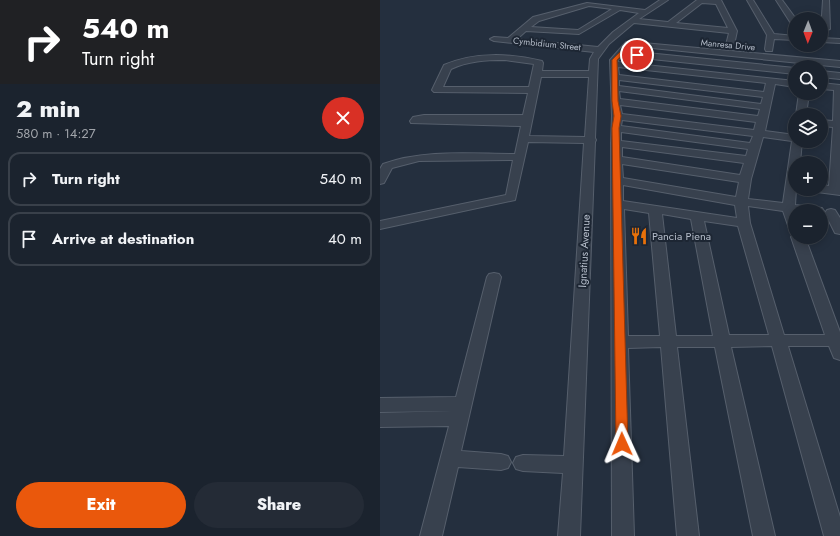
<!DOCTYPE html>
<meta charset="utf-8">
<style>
:root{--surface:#1b232e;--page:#242b36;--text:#f1f3f6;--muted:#a0a4aa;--line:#39404a;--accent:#ea580c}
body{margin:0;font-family:Jost,sans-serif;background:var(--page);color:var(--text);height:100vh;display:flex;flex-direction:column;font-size:15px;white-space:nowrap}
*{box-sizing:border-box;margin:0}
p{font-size:13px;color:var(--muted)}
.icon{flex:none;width:22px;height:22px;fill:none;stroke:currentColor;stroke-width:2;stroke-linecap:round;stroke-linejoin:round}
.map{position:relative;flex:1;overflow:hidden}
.panel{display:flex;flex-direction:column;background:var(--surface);width:380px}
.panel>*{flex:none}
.top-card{background:#202124;color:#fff;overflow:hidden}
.needle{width:26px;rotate:181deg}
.controls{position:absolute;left:408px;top:12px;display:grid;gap:8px}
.controls a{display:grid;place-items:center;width:40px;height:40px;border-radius:50%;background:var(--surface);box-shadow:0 2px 10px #0003,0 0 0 1px var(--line);font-size:20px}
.pin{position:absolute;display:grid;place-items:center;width:34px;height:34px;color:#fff;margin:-17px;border:2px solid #fff;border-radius:50%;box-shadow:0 1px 4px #0007}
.me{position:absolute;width:44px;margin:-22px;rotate:359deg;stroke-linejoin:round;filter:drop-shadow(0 0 3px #0008)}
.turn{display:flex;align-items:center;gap:14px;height:84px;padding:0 16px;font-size:18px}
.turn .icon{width:52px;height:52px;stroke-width:2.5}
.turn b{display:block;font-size:28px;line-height:34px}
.round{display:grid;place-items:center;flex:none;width:42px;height:42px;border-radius:21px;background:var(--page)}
.overview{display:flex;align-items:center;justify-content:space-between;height:68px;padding:0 16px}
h1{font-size:24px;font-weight:800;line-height:30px}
.primary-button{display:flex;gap:8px;margin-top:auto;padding:8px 16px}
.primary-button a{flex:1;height:46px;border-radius:24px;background:var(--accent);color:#fff;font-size:16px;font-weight:800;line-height:46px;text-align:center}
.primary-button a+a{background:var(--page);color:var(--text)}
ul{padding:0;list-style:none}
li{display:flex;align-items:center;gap:12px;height:54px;margin:0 8px 6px;padding:0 8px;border:2px solid var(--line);border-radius:12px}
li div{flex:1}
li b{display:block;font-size:15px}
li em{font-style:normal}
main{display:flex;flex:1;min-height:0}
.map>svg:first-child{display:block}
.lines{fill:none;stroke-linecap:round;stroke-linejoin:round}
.minor-casing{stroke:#565f6c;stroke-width:2}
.minor{fill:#38414e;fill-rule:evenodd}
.route{fill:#ea580c;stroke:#983908}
.labels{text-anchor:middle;stroke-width:4;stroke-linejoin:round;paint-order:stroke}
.far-street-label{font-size:9px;fill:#b4bcc9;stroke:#1d2633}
.poi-label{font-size:11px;fill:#b4bcc9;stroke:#1d2633;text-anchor:start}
.street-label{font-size:11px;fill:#b4bcc9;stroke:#1d2633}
</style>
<main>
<section class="panel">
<div class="top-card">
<div class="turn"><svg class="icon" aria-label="right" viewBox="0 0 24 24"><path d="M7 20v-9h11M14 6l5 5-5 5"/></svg><div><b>540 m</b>Turn right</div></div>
</div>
<div class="overview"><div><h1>2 min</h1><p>580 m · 14:27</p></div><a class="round" style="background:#d93025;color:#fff"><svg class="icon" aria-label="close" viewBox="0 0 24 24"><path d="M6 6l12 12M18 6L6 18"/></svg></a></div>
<ul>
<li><svg class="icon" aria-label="right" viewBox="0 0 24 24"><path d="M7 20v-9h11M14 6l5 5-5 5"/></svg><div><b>Turn right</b></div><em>540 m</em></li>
<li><svg class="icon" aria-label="arrive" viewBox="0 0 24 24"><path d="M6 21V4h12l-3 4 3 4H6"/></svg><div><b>Arrive at destination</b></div><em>40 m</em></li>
</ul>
<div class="primary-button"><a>Exit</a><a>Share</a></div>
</section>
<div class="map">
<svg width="460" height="536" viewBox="0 0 460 536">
<rect width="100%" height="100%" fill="#242f3e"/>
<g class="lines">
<g class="minor-casing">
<g id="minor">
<path d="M280,0H288L259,19L288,22L317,0H341L357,31L354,45L350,47L346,45L349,33L254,23L229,44L218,59L215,138L216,140L215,142L200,536H178L183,473L143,471L136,469L133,463L136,457L143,455L184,456L204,143L148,142L135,200L0,229V221L126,195L133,160L39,161L12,168L4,183L0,184V169L3,164C44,149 91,154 135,154L141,126L31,123L30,121L33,117L44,115H143L148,93L54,92L52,90L64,65C94,52 130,53 162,61L163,63L162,71H209L210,59L214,52L114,41L110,39L114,37L128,38L153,17L207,3L265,10ZM322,3L336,4L348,28L296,23ZM209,6L232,9L198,30L151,27L159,21ZM240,10L259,13L233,32L218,47L137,39L146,31L199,34ZM125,60L154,64L149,87H63L71,69C88,61 106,60 125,60ZM161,77H209L205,137L149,136Z"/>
<polygon points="367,0 373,0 394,34 415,36 415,40 394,39 392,51 386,51 385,49 387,35"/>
<polygon points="396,0 402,0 416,19 415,25 412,25"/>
<polygon points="443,0 449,0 450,29 441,32"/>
<polygon points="441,38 460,39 460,43 441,42"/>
<path d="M246,42H252L460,61V67L252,46L247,51L415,68V74L243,56L238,60V62L415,81V87L395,84L385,131L415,135V141H422L420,163H415V189H416L415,205L442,208L444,211L441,214V211H415V232L410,231L403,211L368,206L370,223L404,335H445L411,237L415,234V237H425L460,332V360L454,358L449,346H408L460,517V536H444L392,346L351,347L395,536H373L335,347H297L319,536H297L281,347L248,348L254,536H232L231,143L232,116L230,60ZM238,67L386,83L384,92L239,75ZM239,80L383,97L381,104L239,86ZM239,91L380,109L378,116L240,99ZM240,105L376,122L374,130L242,114ZM242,120L373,136L370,143L241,126ZM241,132L368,149L366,156L241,141ZM383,137L412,141L403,203L368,199L371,179ZM242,147L364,163L360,175L242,157ZM242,164L359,182L356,197L243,178ZM243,185L355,205L357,218L243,201ZM244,209L269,213L280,336H248ZM282,214L311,219L333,336H296ZM324,221L358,226L389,335H349Z"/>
<polygon points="441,71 460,73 460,79 441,77"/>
<polygon points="441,83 460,85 460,195 437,192 435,189 441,189 441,185 449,186 453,127 441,126 441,120 453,121 454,90 441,89"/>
<polygon points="419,93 429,93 426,115 416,115"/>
<polygon points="451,209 455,210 460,218 460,234 455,233 445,213 447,210"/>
<polygon points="114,273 119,274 121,277 81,451 121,454 128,456 131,462 128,468 121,470 78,467 62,536 40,536 69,426 0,427 0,413 72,411 0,412 0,398 76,397 107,277 109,274"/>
</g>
</g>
<use href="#minor" class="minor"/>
</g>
<polygon class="route" points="240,52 257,54 260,55 257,57 243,55 237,60 238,101 241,116 239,128 248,444 247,448 242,449 238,448 236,444 232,128 234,116 232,101 232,60"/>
<defs>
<g id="restaurant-bare" transform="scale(1.38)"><path d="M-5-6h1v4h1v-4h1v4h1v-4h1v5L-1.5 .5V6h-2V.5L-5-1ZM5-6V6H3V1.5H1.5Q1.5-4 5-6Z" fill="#e8710a" stroke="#1d2633" stroke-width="2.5" paint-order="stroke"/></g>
</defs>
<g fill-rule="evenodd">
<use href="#restaurant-bare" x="259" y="236"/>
</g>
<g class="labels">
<g class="far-street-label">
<text transform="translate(167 44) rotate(6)" y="3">Cymbidium Street</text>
<text transform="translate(348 45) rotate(5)" y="3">Manresa Drive</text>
</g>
<g class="poi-label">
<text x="272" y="240">Pancia Piena</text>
</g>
<g class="street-label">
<text transform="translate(204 251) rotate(-87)" y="4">Ignatius Avenue</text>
</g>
</g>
</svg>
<div class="controls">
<a><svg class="needle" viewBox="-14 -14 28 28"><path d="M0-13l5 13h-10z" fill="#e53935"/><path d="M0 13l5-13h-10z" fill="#a0a4aa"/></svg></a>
<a><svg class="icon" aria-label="search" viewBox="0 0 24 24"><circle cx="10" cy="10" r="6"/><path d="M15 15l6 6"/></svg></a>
<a><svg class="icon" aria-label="layers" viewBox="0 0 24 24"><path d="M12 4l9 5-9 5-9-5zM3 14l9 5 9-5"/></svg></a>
<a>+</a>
<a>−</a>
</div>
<div class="pin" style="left:257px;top:55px;background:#d93025"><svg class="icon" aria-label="arrive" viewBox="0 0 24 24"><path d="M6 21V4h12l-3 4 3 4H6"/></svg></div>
<svg class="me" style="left:242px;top:444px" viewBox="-20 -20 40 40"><path d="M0-17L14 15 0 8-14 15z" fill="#ea580c" stroke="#fff" stroke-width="4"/></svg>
</div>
</main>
